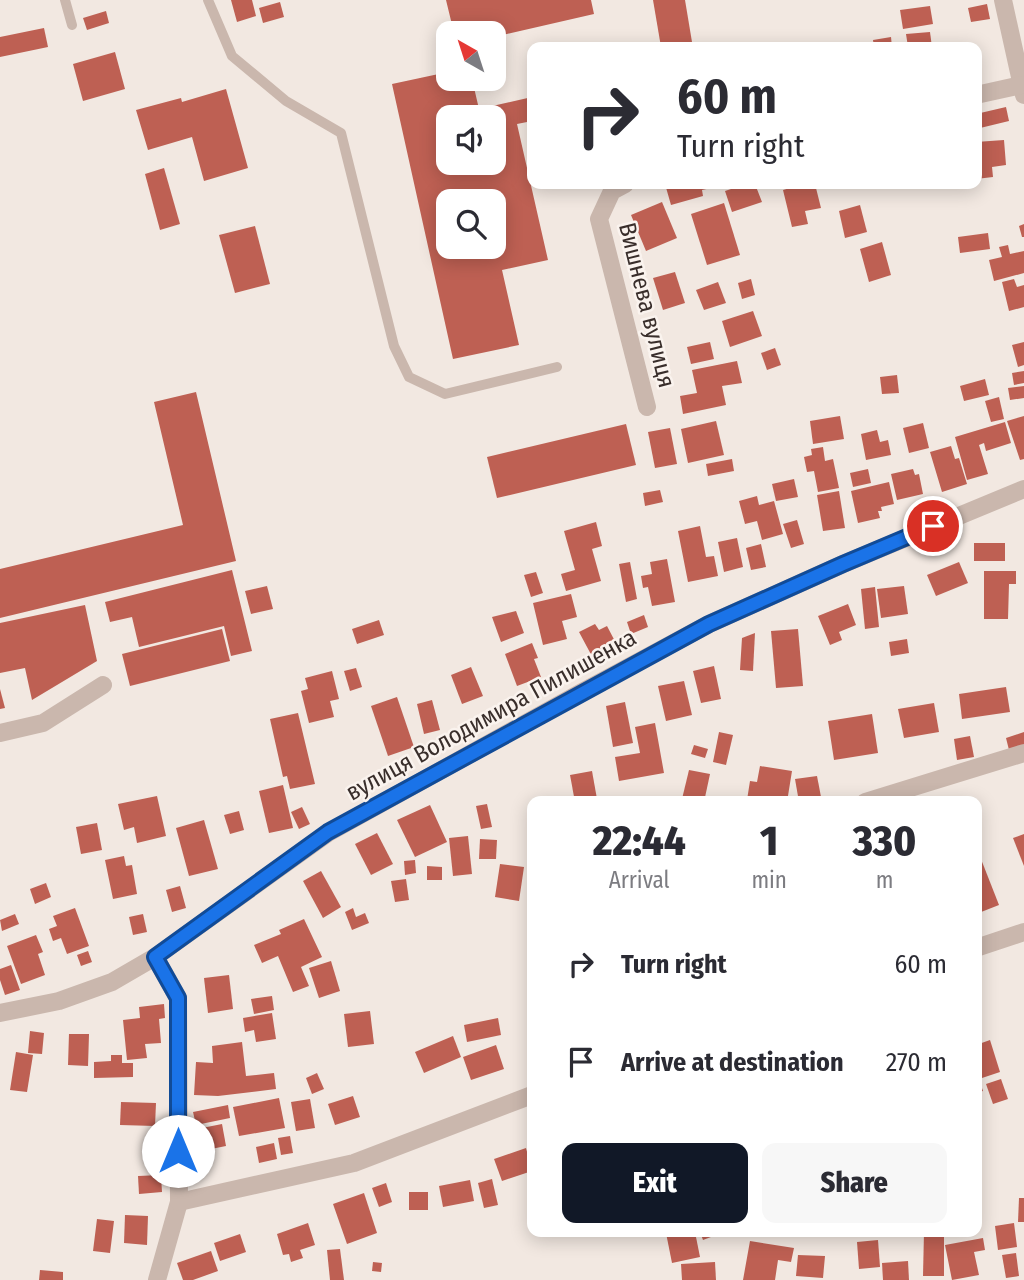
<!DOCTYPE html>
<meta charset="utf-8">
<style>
:root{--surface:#fff;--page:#f7f7f7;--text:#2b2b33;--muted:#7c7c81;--accent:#111827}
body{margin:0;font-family:"Fira Sans Condensed",sans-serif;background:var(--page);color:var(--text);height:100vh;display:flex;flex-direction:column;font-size:26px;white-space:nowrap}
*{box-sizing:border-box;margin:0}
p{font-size:23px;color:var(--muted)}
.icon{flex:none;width:38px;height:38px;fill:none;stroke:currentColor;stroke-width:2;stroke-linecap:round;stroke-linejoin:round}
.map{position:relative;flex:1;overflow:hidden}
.sheet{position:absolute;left:527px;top:796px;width:455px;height:441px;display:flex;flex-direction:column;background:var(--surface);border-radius:14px;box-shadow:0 4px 18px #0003}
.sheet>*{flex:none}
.top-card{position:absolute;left:527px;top:42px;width:455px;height:147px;border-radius:14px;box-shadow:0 4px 18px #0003;background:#fff;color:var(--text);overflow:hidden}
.needle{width:46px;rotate:321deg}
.tools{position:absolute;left:436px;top:21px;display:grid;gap:14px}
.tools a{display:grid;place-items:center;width:70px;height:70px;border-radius:14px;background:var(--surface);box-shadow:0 4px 18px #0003;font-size:35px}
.pin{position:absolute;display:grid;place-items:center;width:60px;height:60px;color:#fff;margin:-30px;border:4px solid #fff;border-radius:50%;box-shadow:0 2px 7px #0007}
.me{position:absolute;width:77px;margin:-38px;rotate:0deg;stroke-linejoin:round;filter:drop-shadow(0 0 5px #0008)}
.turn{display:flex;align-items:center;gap:24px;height:147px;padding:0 35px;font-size:32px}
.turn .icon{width:91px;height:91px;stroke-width:2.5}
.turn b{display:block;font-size:49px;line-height:60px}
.eta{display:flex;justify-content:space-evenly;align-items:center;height:119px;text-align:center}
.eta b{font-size:42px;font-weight:800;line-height:49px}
.button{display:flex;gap:14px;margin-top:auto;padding:14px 35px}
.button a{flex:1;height:80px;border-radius:14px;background:var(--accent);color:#fff;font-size:28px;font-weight:800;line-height:80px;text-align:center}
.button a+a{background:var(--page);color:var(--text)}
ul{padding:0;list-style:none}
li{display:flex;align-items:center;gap:21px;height:98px;padding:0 35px}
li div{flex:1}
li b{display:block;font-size:26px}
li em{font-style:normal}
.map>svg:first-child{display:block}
.building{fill:#be6053;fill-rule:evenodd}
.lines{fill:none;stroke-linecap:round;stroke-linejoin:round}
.service{stroke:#cab7ad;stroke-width:10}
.minor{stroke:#cab7ad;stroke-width:18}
.route-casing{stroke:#114b97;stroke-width:18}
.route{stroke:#1a73e8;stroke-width:12}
.labels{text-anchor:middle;stroke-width:5;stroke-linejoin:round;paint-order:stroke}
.street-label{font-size:24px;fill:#392e2b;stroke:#faf3ee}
</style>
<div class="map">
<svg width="1024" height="1280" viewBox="0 0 1024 1280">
<rect width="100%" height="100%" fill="#f2e8e1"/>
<g class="building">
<polygon points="231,0 252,0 256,16 237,22"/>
<polygon points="446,0 591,0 594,14 494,37 494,33 454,33"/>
<polygon points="653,0 685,0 692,42 661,47"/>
<polygon points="280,2 284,17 263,23 259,8"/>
<polygon points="987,4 990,19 971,22 968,8"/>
<polygon points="930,6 933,24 903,29 900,10"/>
<polygon points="106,11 109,23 87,30 83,18"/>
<polygon points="44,28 48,47 0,57 0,37"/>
<polygon points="930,32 932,47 908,47 906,34"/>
<polygon points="891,37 892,47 874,47 873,40"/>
<polygon points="115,52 125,89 83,101 73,64"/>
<path d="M448,72V79H472L479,109L532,97V121L517,124L548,260L502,270L519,345L453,359L392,84ZM448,117H494V163H448ZM448,201H494V247H448Z"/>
<polygon points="226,89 248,168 204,181 192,137 148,150 136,110 181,98 182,102"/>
<polygon points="1006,107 1009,121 976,129 976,114"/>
<polygon points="1004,140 1006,165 992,167 993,177 976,179 976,142"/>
<polygon points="164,168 180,224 160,230 145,174"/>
<polygon points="665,184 710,184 711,188 702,190 703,196 671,205"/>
<polygon points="729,184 755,184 762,202 732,212 725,191 731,189"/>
<polygon points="804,184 815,184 821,208 805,211 808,224 792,227 783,190"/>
<polygon points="662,202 677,238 646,251 631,215"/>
<polygon points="724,203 740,255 707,265 691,214"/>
<polygon points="860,205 867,232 845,238 839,211"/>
<polygon points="1024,224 1024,237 1022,237 1019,226"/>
<polygon points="255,226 270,284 235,293 219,235"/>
<polygon points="988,233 990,249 960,253 958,237"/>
<polygon points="882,242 891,275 869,282 860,249"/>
<polygon points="1008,245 1010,254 1024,251 1024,273 994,281 989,260 1002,257 999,247"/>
<polygon points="675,272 685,303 663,310 653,278"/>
<polygon points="751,279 755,295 742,299 738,283"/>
<polygon points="1014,279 1017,287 1024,285 1024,307 1009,311 1002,282"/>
<polygon points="718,282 726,303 704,310 696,290"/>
<polygon points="753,311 762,336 730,347 722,321"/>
<polygon points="710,342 714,359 691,364 687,347"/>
<polygon points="1024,342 1024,365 1018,367 1012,345"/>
<polygon points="775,348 781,365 767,370 761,353"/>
<polygon points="737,361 742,383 722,386 726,405 683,414 680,396 697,393 692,370"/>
<polygon points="1024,371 1024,383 1014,385 1012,373"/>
<polygon points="897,375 899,393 882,394 880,377"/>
<polygon points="985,379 989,395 964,401 960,386"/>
<polygon points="1024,386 1024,398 1010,400 1008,388"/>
<polygon points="196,392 236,561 0,618 0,569 183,525 154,402"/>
<polygon points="999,397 1004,419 991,422 985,401"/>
<polygon points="840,416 844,439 813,444 810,421"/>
<polygon points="1024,416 1024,459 1020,460 1007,421"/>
<polygon points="716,421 724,455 688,463 681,429"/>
<polygon points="1005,422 1011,443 986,451 984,443 979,445 988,474 967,480 955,437"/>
<polygon points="923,423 929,448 909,453 903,428"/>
<polygon points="626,424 636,465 497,498 487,457"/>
<polygon points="670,428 677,464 655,468 648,432"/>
<polygon points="877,430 880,442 888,440 891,455 866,460 861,434"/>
<polygon points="951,446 955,459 959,458 967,484 942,492 930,452"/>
<polygon points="823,447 825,461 833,459 839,488 818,492 814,471 807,472 804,457 812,455 811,449"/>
<polygon points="732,459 734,471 708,476 706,464"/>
<polygon points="868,469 871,483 853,487 850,473"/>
<polygon points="913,469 915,475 919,474 923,494 897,500 891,474"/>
<polygon points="794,479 798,497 776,501 772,484"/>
<polygon points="889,482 894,504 881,507 882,511 878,511 880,518 858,523 851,491"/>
<polygon points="660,490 663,502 645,506 643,493"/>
<polygon points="839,491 845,528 823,531 817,495"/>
<polygon points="757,496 759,505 774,501 783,534 762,540 757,521 745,524 739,501"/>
<polygon points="797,520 804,544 791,548 783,524"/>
<polygon points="596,522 602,546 592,549 601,581 566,591 561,574 575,570 564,531"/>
<polygon points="700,526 706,557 714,556 718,576 688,582 678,531"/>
<polygon points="737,538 743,567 724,572 718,542"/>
<rect x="974" y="543" width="31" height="18"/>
<polygon points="761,544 766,567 751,570 746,548"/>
<polygon points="667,559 675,602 652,606 648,587 643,588 641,576 652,574 650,562"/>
<polygon points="630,562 637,599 626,602 619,564"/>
<polygon points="959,562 968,583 936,596 927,575"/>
<polygon points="232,570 252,651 231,656 224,626 139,647 132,617 110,622 105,602"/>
<polygon points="984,571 1016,571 1016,584 1009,584 1008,619 984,619"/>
<polygon points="536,572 543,593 531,597 524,575"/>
<polygon points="267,586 273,609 251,614 245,591"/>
<polygon points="904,586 908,614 881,618 877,589"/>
<polygon points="875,587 879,627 865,629 861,589"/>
<polygon points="571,594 577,617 562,621 567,639 543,645 533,603"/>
<polygon points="848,604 856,625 839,632 842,640 830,645 818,616"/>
<polygon points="85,605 97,661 32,700 25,668 0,673 0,623"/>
<polygon points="516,611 524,633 501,642 492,617"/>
<polygon points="644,615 648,627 631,634 627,622"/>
<polygon points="379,620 384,635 357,644 352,629"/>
<polygon points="595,624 599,630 607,626 618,647 594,660 579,632"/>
<polygon points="222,629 230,661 130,686 122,654"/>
<polygon points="798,629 803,686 776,688 771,631"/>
<polygon points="755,633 753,671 740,670 742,638"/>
<polygon points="907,639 909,653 891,656 889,642"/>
<polygon points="532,643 538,658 534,659 541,677 517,686 505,654"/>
<polygon points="714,666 721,699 701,703 693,671"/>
<polygon points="471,667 483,696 462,704 451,675"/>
<polygon points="356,668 362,687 350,691 344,671"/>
<polygon points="332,671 339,699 330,701 334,717 309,723 301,691 308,689 305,678"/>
<polygon points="684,681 692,715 666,721 658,686"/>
<polygon points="1006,687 1010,712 962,719 959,694"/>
<polygon points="0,689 5,708 0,709"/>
<polygon points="397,697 414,747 388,756 371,706"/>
<polygon points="432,700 440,730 424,734 417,704"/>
<polygon points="625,702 633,743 613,747 606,706"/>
<polygon points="934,703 939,732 904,738 898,709"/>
<polygon points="298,713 315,784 290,789 287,776 283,777 270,719"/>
<polygon points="872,714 878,753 834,760 828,721"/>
<polygon points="655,723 664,773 619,781 615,757 640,753 635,727"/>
<polygon points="719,732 733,735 726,765 713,762"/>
<polygon points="1024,732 1024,745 1009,750 1006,738"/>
<polygon points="970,736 974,757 957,760 954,739"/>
<polygon points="694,745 708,749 705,758 691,754"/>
<polygon points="760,766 792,771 787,802 747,800 750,781 757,782"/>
<polygon points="689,770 710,774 704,802 682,799"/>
<polygon points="592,771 597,799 575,802 570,775"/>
<polygon points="817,776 822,802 799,802 795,779"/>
<polygon points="283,785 293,828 269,833 259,791"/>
<polygon points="157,796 166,836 137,843 134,827 124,830 118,804"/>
<polygon points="487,804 492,827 481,829 476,806"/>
<polygon points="430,805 447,842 415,857 397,820"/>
<polygon points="302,807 310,824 299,829 291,812"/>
<polygon points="239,811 244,830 230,834 224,815"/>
<polygon points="204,820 218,869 189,876 176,828"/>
<polygon points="97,823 102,850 81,854 76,827"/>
<polygon points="377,833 393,864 371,875 355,844"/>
<polygon points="1024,834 1024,866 1013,838"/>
<polygon points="468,836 472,874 453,876 449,838"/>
<polygon points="480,839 497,840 496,859 479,859"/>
<polygon points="979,854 999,905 976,914 976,855"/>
<polygon points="124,856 126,866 132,865 137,894 113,899 105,860"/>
<polygon points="415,860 416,873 405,875 404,861"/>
<polygon points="500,864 524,867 519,901 495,897"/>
<polygon points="427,866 442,867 442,880 427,880"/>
<polygon points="321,871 341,907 323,918 303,881"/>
<polygon points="406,879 409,900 395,902 391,881"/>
<polygon points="46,883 51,897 35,904 30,889"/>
<polygon points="180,886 186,908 172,912 166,890"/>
<polygon points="75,908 89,946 67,954 61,938 53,941 49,929 57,926 53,916"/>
<polygon points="353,908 356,917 365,913 369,923 352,930 345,912"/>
<polygon points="15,914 19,924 2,931 0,920"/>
<polygon points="143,914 147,932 133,935 129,917"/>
<polygon points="304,919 322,957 301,967 309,986 293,992 278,956 262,963 254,945 281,934 279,930"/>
<polygon points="36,935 43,952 38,954 45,975 21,984 7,946"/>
<polygon points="88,951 92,962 81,966 77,955"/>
<polygon points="331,961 340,991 319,998 309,968"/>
<polygon points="11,965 20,990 5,995 0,980 0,969"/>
<polygon points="229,975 233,1009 208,1013 204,978"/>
<polygon points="272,996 274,1010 254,1014 251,999"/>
<polygon points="164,1004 165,1018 159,1019 161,1043 145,1044 147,1058 127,1060 123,1020 140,1018 139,1007"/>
<polygon points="370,1011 374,1044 348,1047 344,1014"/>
<polygon points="272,1013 276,1039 256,1042 254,1030 245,1032 243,1018"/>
<polygon points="498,1018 501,1035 467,1042 464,1025"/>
<polygon points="532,1024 532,1041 531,1041 527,1025"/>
<polygon points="30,1031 44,1033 42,1054 28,1053"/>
<polygon points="69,1034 89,1034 88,1066 68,1065"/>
<polygon points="453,1036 461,1057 424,1073 415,1052"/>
<polygon points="990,1040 1000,1072 979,1079 983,1091 976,1093 976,1045"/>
<polygon points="242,1042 246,1076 274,1073 276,1089 218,1096 194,1095 196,1062 213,1063 212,1046"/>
<polygon points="496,1045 504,1069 471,1080 463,1057"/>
<polygon points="16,1052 33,1055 27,1092 10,1090"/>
<polygon points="111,1055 122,1055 122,1063 133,1063 133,1077 94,1078 94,1062 111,1061"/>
<polygon points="317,1073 324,1089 312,1094 306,1078"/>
<polygon points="1001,1079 1008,1099 993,1104 986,1084"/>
<polygon points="353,1096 360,1117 335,1125 328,1104"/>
<polygon points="279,1098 285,1128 239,1136 233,1107"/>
<polygon points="310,1099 315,1128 296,1131 291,1102"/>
<polygon points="121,1102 156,1103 155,1126 120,1125"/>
<polygon points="228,1105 230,1118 196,1125 193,1112"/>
<polygon points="222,1124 226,1146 196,1152 192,1130"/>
<polygon points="290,1136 293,1153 281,1155 278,1138"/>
<polygon points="274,1143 277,1159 259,1163 256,1147"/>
<polygon points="526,1148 532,1171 502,1181 494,1159"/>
<polygon points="161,1175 162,1192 139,1194 138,1176"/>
<polygon points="492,1179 498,1205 484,1208 478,1183"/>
<polygon points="470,1180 474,1201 443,1207 439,1186"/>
<polygon points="386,1183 392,1202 379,1207 372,1188"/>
<rect x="409" y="1192" width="19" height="18"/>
<polygon points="364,1193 377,1233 347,1244 333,1204"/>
<polygon points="1019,1198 1024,1198 1024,1222 1018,1222"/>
<polygon points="125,1215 148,1216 147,1245 124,1243"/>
<polygon points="97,1219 114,1221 110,1253 93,1251"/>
<polygon points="308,1223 315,1245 300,1250 303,1258 291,1262 289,1254 283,1255 277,1234"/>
<polygon points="1014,1223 1017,1247 998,1250 995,1226"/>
<polygon points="674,1232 695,1232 700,1257 672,1263 666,1233"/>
<polygon points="700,1232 724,1232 703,1240"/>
<polygon points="924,1232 944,1232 944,1276 923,1276"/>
<polygon points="240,1234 246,1252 220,1261 214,1243"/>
<polygon points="983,1238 985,1250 974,1252 979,1275 952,1280 945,1245"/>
<polygon points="878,1240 880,1267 859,1269 857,1242"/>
<polygon points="750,1241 794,1248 791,1262 778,1260 775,1280 743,1280"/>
<polygon points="340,1249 344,1280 330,1280 327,1250"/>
<polygon points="211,1251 218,1271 193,1280 183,1280 177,1263"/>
<polygon points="1016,1253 1019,1276 1006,1278 1002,1255"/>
<polygon points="798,1255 825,1256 823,1278 796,1276"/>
<polygon points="908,1261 909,1280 883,1280 882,1263"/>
<polygon points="373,1262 382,1263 381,1272 372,1271"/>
<polygon points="715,1262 716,1280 682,1280 681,1264"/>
<polygon points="40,1270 63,1272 63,1280 39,1280"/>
</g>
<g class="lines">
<g class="service">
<polyline points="65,0 72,25"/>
<polyline points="208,0 232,56 286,101 341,133 394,346 409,377 445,394 557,367"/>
</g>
<g class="minor">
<polyline points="1003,0 1024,95"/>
<polyline points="976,95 1021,85"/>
<polyline points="625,184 612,191 599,219 647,407"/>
<polyline points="0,733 43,723 103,685"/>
<polyline points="865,802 1024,753"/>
<polyline points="976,948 1024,932"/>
<polyline points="155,957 178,998 179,1202 157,1280"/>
<polyline points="0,1013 59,1001 112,982 155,957 328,833 580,693 709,624 843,564 1024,489"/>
<polyline points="179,1202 354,1163 532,1095"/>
</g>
</g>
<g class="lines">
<g class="route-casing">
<polyline id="route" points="178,1151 178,998 155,957 328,832 709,624 843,564 933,526"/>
</g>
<use href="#route" class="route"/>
</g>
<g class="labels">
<g class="street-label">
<text transform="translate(647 305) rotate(76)" y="8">Вишнева вулиця</text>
<text transform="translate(491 715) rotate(-29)" y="8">вулиця Володимира Пилишенка</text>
</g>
</g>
</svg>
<div class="tools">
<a><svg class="needle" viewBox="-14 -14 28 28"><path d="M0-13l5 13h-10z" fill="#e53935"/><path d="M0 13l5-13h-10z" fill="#7c7c81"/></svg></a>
<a><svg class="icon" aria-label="sound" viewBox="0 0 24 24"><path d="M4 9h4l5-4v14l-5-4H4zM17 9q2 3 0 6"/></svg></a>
<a><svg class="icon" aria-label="search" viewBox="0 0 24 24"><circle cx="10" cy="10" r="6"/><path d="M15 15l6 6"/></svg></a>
</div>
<div class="pin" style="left:933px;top:526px;background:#d93025"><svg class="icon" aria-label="arrive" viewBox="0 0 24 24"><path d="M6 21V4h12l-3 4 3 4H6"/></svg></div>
<svg class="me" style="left:178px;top:1151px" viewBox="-20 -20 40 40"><circle r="19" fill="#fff"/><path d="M0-13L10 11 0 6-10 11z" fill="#1a73e8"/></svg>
<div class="top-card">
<div class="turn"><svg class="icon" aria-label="right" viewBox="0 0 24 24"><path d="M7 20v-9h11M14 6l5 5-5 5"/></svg><div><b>60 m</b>Turn right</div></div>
</div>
<section class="sheet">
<div class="eta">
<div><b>22:44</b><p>Arrival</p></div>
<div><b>1</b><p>min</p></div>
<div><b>330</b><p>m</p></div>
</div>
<ul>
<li><svg class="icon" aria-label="right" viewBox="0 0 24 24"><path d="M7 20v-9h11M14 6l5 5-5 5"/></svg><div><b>Turn right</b></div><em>60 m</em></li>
<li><svg class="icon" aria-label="arrive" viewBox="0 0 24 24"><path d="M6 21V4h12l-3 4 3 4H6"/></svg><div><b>Arrive at destination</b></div><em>270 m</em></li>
</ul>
<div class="button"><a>Exit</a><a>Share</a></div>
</section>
</div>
